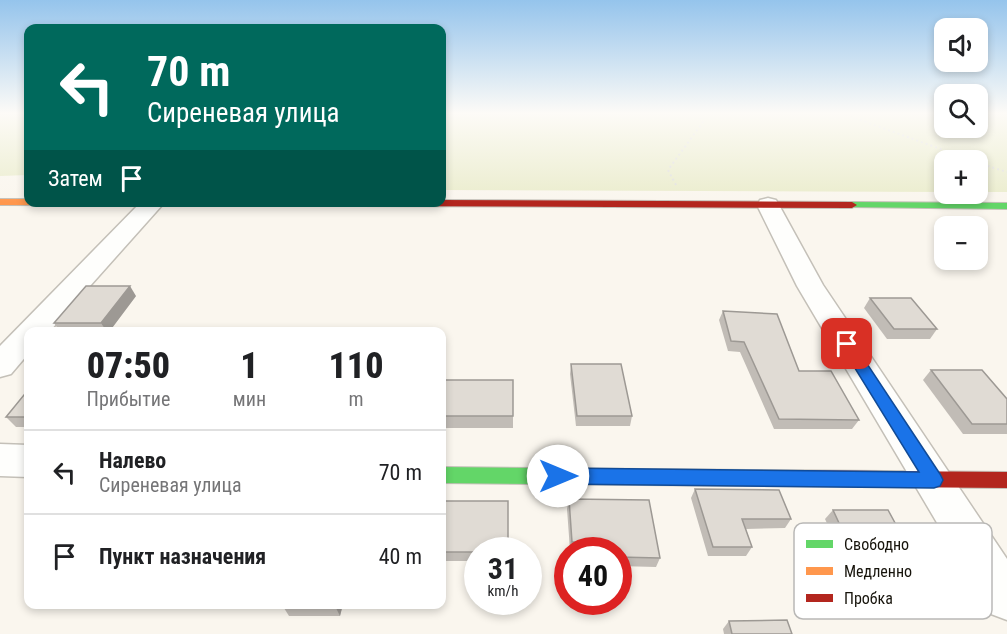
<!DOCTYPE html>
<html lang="ru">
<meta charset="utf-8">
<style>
:root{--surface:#fff;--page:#f2f2f2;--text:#202124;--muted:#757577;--line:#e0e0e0}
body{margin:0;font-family:"Roboto Condensed",sans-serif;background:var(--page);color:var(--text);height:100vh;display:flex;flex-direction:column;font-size:22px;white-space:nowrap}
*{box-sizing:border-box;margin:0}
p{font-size:20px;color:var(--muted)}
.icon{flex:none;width:33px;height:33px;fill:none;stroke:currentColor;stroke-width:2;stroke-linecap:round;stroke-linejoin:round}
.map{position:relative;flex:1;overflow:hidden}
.drawer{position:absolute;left:24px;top:327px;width:422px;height:282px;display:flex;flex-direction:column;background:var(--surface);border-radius:12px;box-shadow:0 3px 9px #0003}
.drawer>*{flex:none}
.banner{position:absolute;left:24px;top:24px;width:422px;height:183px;border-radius:12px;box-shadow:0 3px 9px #0003;background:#00695c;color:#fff;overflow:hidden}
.fabs{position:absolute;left:934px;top:18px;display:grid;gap:12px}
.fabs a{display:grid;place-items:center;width:54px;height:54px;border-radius:12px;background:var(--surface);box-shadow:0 3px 9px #0003;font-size:30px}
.speed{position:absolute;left:464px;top:537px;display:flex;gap:12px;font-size:30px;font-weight:700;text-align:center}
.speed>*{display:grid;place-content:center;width:78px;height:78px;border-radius:50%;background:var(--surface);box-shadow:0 3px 9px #0003;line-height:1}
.speed small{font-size:15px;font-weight:400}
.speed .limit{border:9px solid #d22;background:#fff;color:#111}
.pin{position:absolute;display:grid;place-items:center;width:51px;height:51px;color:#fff;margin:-26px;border-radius:12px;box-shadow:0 3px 9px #0006}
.me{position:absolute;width:66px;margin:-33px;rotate:90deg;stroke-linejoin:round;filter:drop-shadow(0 0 4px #0008)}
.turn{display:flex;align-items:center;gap:21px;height:126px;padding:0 24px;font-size:27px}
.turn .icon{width:78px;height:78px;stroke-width:2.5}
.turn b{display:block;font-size:42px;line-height:51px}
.then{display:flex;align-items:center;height:57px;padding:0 24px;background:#0003;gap:12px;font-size:22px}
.eta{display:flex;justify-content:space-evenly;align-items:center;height:102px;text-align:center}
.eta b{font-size:36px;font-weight:800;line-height:42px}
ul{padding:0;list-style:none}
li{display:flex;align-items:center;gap:18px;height:84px;padding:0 24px;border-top:2px solid var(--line)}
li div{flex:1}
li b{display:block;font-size:22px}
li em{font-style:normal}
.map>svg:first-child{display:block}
.green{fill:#eaeccc}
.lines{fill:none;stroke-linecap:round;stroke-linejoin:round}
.street-casing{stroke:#c4c0b8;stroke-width:3}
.fast-casing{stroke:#c4c0b8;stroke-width:2}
.slow-casing{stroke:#c4c0b8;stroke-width:2}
.jam-casing{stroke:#c4c0b8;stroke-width:2}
.path{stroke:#e1e0de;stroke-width:2;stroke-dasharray:2 3;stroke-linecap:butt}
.street{fill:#fefefc;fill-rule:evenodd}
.fast{fill:#63d668;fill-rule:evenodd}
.slow{fill:#ff974d;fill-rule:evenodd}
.jam{fill:#b3261e;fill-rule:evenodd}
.wall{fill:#c1bcb6}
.shaded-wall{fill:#9d9994}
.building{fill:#e0dbd4;stroke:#9d9994;stroke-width:1.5}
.route{fill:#1a73e8;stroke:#114b97;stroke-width:1.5}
.key{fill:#fff;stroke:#b9b8b6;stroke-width:1.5}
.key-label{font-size:16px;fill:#17140c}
</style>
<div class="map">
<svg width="1007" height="634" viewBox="0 0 1007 634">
<rect width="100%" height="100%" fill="#faf6ee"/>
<g class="green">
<polygon points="0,113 28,113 28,175 0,176"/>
<polygon points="441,113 945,113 945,128 978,128 978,113 1007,113 1007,192 978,192 978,160 945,160 945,192 441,190"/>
</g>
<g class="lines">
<g class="street-casing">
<g id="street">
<polygon points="768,198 776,200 779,205 823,285 1007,559 1007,620 991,614 797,286 757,205 760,200"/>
<polygon points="141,202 164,203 49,332 28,332 28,354 11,374 0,377 0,346"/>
<polygon points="0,444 28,445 28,477 0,476"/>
</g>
</g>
<g class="fast-casing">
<g id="fast">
<polygon points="852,202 1007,203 1007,209 848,207 848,203"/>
<polygon points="441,467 748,470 754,472 757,478 754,484 748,486 441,483"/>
</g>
</g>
<g class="slow-casing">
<polygon id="slow" points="0,199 28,199 28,202 364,203 359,206 0,205"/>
</g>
<g class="jam-casing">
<g id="jam">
<polygon points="441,200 852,202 857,205 852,208 359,206 354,203 441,202"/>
<polygon points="748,470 1007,472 1007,488 748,486 742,484 739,478 742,472"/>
</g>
</g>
<g class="path">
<polyline points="841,113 971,160"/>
<polyline points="978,163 1007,172"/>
<polyline points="676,185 668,170 703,122 697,113"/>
</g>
<use href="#street" class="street"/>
<use href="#fast" class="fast"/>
<use href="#slow" class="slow"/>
<use href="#jam" class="jam"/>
</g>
<g class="wall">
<polygon points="136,296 109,332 60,332 54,323"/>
<polygon points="870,298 937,329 930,339 887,339 864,308"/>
<polygon points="723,311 859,420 852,429 774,429 740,352 728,351 719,320"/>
<polygon points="571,364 632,416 630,426 576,426 570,374"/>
<polygon points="931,370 1007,399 1007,434 963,434 923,380"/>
<rect x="441" y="380" width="72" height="48"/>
<polygon points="28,390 28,427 16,427 6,417"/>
<polygon points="695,489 791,519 785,528 746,529 752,547 746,556 708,556 691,498"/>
<polygon points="569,499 660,558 656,567 618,566 618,550 570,550 567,509"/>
<polygon points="441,501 477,550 477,561 441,561"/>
<polygon points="833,510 926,580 916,588 857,588 825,519"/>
<polygon points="285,604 343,604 340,616 289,616 284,608"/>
<polygon points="729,621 792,634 724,634 723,629"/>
</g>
<g class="shaded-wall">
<polygon points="130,286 136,296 109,332 107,332 101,323"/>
<polygon points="337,604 343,604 340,616 336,608"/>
</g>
<g class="building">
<polygon points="86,286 130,286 101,323 54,323"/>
<polygon points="870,298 911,298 937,329 894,329"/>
<polygon points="723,311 777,314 799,371 831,371 859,420 779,419 744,342 731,341"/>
<polygon points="571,364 621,364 632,416 577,416"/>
<polygon points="931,370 982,370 1007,399 1007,424 972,424"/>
<rect x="441" y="380" width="72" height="36"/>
<polygon points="28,390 28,417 6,417"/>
<polygon points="695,489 779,490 791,519 742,519 752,547 713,547"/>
<polygon points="569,499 649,500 660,558 618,557 618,550 610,550 609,542 572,542"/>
<polygon points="441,501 508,501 508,550 477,550 477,552 441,552"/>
<polygon points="833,510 888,510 926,580 865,579"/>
<polygon points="285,604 337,604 336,608 284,608"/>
<polygon points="787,620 792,634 732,634 729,621"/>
</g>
<linearGradient id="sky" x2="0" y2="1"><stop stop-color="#95c4ec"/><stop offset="0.56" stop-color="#fdfbf7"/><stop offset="1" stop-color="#fdfbf7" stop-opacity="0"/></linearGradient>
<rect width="1007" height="202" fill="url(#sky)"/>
<polygon class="route" points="847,339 852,341 940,474 943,480 940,486 934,488 558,484 552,482 549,476 552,471 558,468 919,472 840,344"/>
<rect x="794" y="523" width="198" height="96" rx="9" class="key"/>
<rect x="806" y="540" width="27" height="8" fill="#63d668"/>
<rect x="806" y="567" width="27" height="8" fill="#ff974d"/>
<rect x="806" y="594" width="27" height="8" fill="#b3261e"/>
<g class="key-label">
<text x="844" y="550">Свободно</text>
<text x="844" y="577">Медленно</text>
<text x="844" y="604">Пробка</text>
</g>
</svg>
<div class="fabs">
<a><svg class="icon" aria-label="sound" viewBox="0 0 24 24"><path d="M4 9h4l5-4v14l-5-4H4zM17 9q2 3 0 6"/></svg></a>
<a><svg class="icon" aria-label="search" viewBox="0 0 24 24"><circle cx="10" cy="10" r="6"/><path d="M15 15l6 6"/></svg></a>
<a>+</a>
<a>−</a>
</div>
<div class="speed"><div>31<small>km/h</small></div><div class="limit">40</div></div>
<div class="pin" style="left:847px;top:344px;background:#d93025"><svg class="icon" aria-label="arrive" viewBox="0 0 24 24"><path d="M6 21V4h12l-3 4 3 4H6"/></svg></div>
<svg class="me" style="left:558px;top:476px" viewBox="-20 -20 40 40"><circle r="19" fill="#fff"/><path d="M0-13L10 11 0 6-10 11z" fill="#1a73e8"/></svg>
<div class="banner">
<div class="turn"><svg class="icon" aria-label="left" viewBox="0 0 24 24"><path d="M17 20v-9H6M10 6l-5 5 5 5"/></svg><div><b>70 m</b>Сиреневая улица</div></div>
<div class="then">Затем<svg class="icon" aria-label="arrive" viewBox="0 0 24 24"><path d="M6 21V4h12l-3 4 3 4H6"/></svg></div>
</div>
<section class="drawer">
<div class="eta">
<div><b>07:50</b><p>Прибытие</p></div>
<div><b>1</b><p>мин</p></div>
<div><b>110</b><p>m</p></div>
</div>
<ul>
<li><svg class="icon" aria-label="left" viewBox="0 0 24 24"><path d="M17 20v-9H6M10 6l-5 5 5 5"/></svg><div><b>Налево</b><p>Сиреневая улица</p></div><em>70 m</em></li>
<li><svg class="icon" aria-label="arrive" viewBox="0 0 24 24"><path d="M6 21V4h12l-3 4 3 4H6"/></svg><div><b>Пункт назначения</b></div><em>40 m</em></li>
</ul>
</section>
</div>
